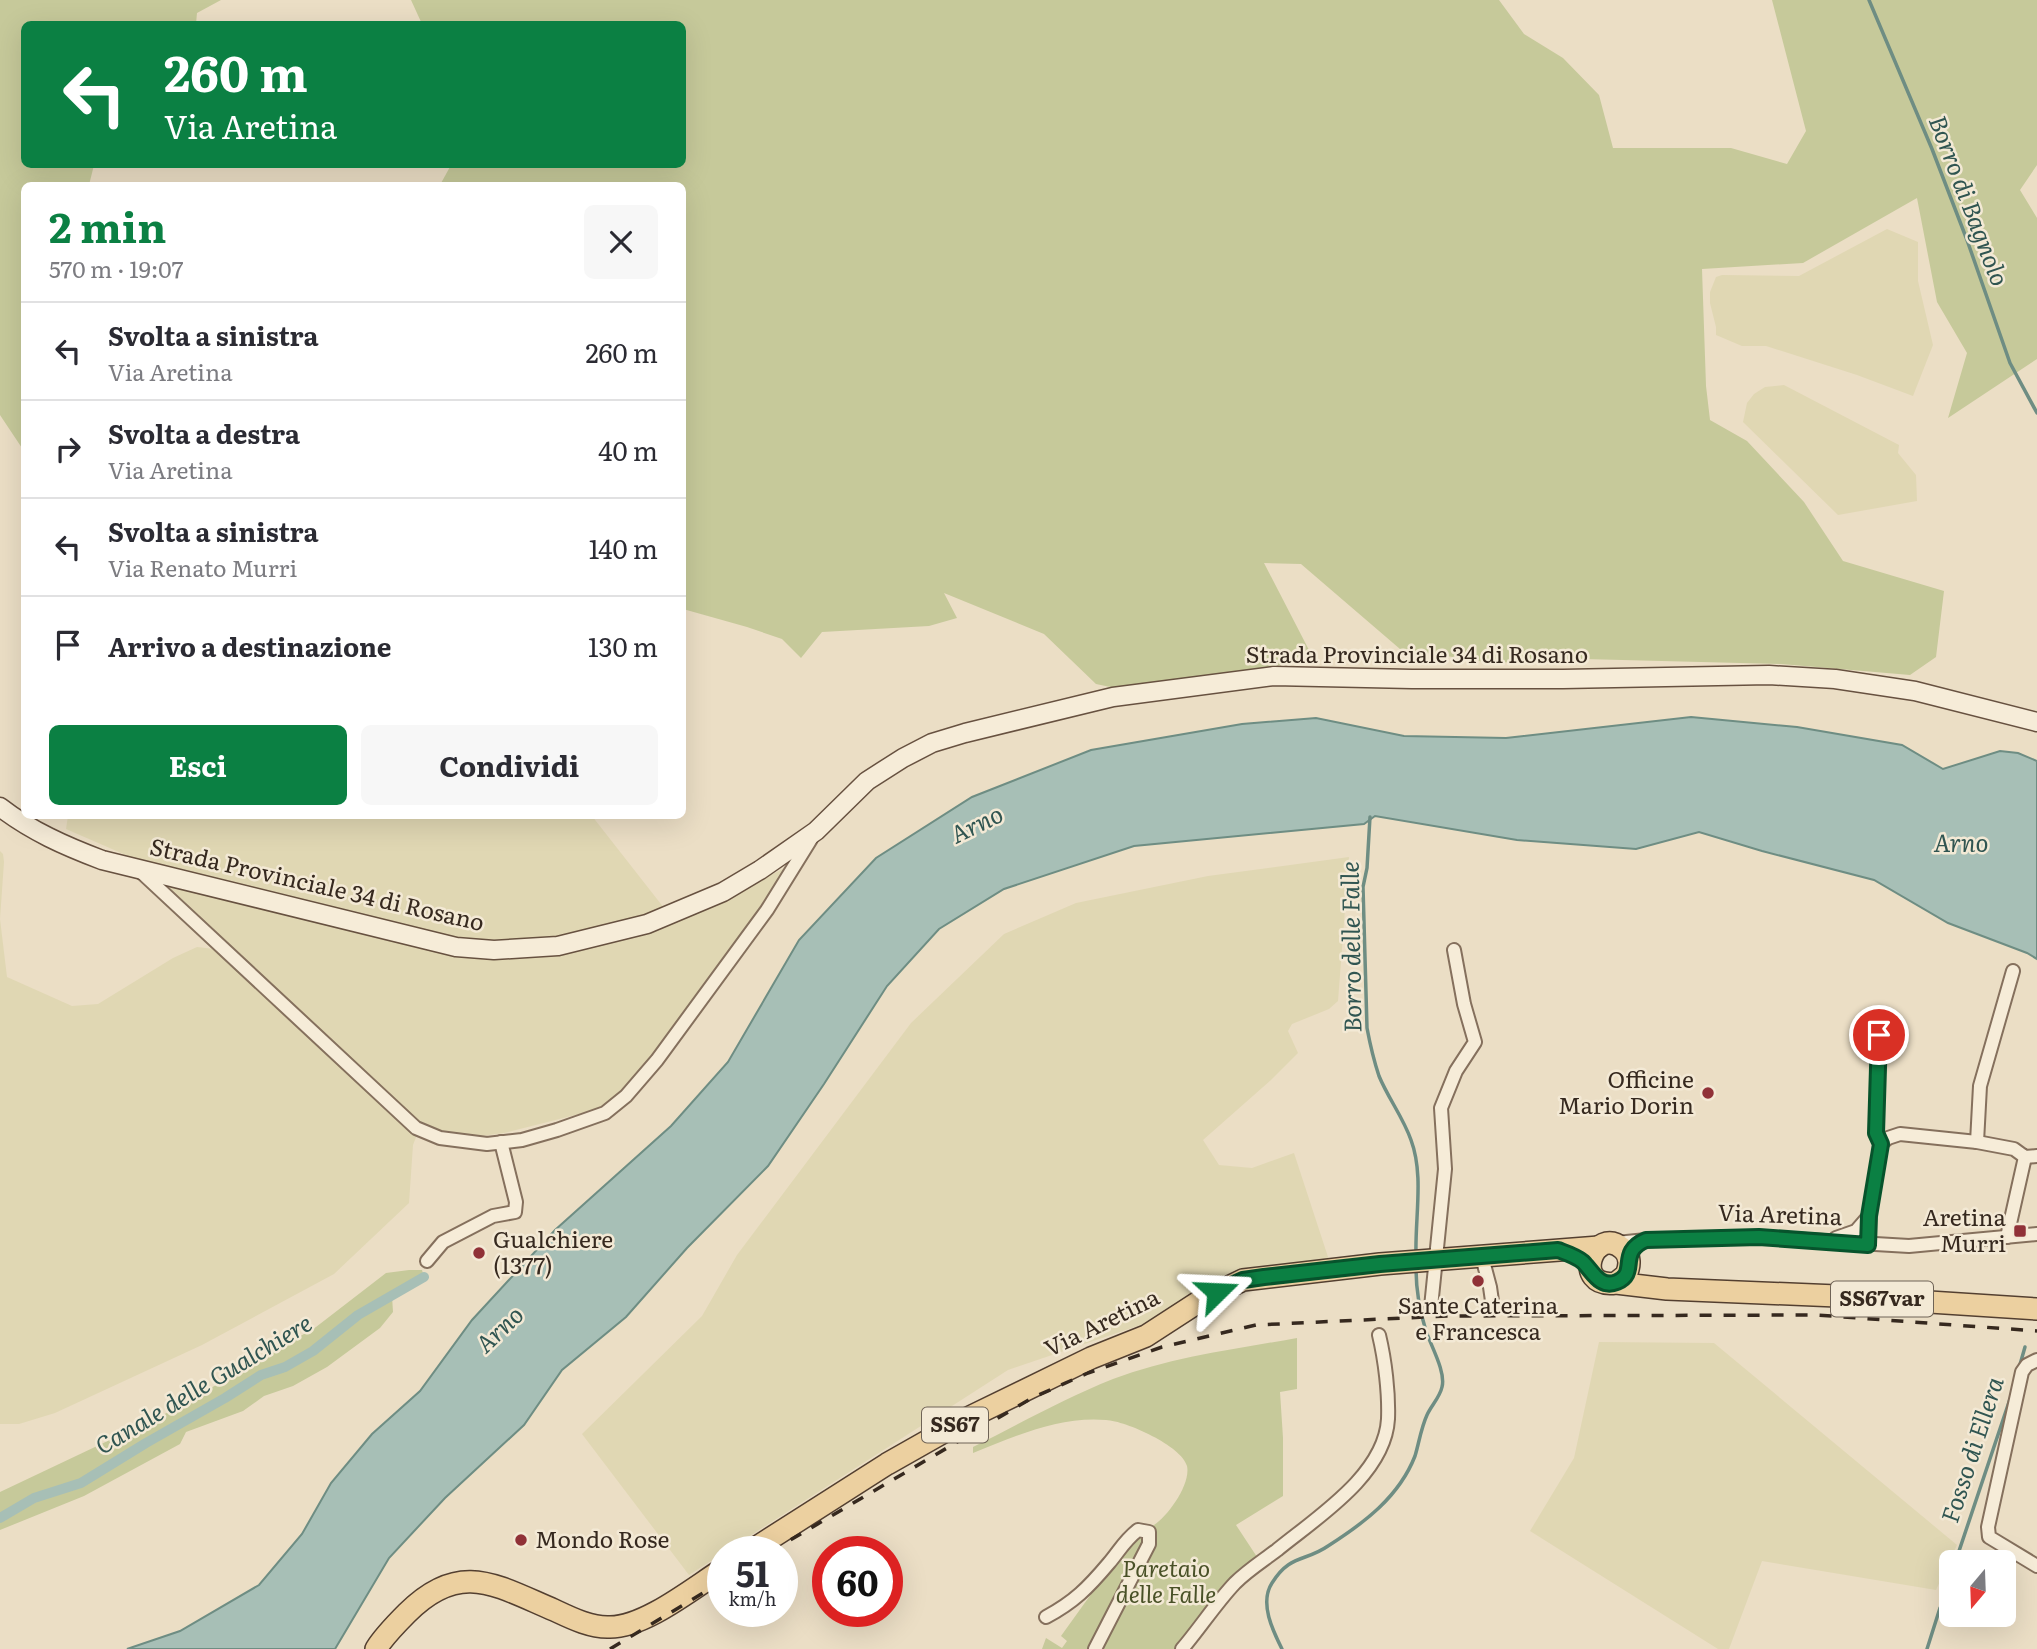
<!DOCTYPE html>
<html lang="it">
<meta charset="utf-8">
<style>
:root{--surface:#fff;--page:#f7f7f7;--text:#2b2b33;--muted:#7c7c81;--line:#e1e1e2;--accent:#0b8043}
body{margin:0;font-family:Literata,serif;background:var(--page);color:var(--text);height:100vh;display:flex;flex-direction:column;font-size:26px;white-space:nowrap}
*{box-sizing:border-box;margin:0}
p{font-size:23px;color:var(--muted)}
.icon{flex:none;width:38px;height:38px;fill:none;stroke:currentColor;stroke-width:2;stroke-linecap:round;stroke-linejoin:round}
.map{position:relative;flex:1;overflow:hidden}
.details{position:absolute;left:21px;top:182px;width:665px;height:637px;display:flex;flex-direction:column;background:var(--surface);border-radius:10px;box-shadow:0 7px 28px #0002}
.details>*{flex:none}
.banner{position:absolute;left:21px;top:21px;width:665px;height:147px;border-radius:10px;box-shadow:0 7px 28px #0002;background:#0b8043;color:#fff;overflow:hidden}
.needle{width:46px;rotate:199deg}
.fabs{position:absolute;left:1939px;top:1550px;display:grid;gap:14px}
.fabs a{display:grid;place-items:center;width:77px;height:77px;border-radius:10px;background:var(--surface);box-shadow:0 7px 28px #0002;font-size:35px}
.speed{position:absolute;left:707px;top:1536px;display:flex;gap:14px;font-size:35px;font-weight:700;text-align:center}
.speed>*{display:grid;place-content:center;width:91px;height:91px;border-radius:50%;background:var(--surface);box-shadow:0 7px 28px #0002;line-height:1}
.speed small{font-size:18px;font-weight:400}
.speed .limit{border:10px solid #d22;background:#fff;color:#111}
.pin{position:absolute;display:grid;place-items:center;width:60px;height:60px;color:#fff;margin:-30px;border:4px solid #fff;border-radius:50%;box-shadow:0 2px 7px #0007}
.me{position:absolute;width:77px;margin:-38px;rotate:69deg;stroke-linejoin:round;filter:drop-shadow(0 0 5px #0008)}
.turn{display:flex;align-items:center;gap:24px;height:147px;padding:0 28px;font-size:32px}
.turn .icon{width:91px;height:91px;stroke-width:2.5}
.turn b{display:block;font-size:49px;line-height:60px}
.round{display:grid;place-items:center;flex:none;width:74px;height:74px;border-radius:10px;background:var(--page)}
.summary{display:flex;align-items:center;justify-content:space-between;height:119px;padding:0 28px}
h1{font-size:42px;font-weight:700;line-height:52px;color:var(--accent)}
.cta{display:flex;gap:14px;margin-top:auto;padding:14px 28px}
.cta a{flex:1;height:80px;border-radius:10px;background:var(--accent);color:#fff;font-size:28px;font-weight:700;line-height:80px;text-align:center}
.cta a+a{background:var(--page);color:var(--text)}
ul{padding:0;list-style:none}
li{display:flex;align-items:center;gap:21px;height:98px;padding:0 28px;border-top:2px solid var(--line)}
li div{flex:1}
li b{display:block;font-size:26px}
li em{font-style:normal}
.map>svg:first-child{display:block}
.farmland{fill:#e0d7b3}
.green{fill:#c6c99a}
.water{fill:#a7bfb6;stroke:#6e8d83;stroke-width:2}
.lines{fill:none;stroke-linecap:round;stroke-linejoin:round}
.stream{stroke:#6e8d83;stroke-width:3.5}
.canal{stroke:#a7bfb6;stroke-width:10}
.minor-casing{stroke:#85705d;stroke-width:16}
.secondary-casing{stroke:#675140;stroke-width:21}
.primary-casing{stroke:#533f30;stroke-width:24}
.minor{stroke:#f6ecd8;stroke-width:12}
.secondary{stroke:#f6ecd8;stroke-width:18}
.primary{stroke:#ecd0a0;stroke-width:21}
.rail{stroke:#36291f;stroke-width:3.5;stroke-dasharray:12 12;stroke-linecap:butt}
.route-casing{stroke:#07532c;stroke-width:18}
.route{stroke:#0b8043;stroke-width:12}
.poi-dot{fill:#903137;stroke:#f3e9d5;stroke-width:2.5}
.labels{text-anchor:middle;stroke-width:5;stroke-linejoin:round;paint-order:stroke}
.shield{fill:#f3e9d5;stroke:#6f6356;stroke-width:2}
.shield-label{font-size:21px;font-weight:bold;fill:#36291f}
.street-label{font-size:23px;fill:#36291f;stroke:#f3e9d5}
.poi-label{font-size:23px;fill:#36291f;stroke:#f3e9d5;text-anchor:end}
.park-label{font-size:23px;font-style:italic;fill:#495127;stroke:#f3e9d5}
.water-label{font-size:24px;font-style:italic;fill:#305551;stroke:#f3e9d5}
</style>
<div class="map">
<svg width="2037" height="1649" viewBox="0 0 2037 1649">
<rect width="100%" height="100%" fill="#ebdec5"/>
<g class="farmland">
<polygon points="1887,229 1918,242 1918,281 1933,345 1913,396 1857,375 1766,346 1742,346 1716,335 1716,327 1710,303 1710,292 1716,277 1722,275 1799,276"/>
<polygon points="1784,385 1899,445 1898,453 1916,475 1917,501 1838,515 1743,422 1747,403 1754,394 1765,387"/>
<polygon points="68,816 592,816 675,922 787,867 788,873 637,1079 620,1097 591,1111 504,1133 481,1136 453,1133 434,1130 421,1124 413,1145 409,1203 334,1274 202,1345 55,1413 19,1424 0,1424 0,851 3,854 4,862 0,919 7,977 72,1006 98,1004 173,958 197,947 214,949 128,856 66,829"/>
<polygon points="1349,857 1338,1001 1329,1009 1292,1024 1288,1031 1298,1053 1271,1080 1203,1140 1219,1165 1252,1168 1294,1153 1329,1260 1224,1276 1155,1320 1008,1370 689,1575 582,1434 702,1316 737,1255 911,1023 1004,934 1076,903 1208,876"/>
<polygon points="1599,1342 1714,1343 1957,1545 1936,1590 1762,1561 1729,1649 1718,1649 1530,1531 1574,1458"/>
</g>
<g class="green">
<polygon points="0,0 221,0 197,13 196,24 24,24 24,164 94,165 89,185 24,186 24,451 0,415"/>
<polygon points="411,0 1499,0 1524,34 1563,58 1599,95 1613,148 1731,148 1787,164 1806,131 1772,0 2037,0 2037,165 2020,190 2037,218 2037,359 1948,418 1967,353 1937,302 1917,198 1803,263 1702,269 1706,386 1710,420 1747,441 1804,502 1843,561 1944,591 1936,657 1910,675 1781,664 1583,659 1492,663 1400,649 1301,564 1264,563 1310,652 1277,666 1115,688 1096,684 1044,634 944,593 957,618 929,626 822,632 801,658 782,639 747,627 683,609 682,186 440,185 451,165 682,164 682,24 422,24"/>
<polygon points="409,1270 422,1270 424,1277 392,1296 393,1312 380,1328 327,1367 293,1386 264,1396 243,1411 186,1432 180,1444 84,1496 0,1530 0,1492 173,1410 316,1327 386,1273"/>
<path d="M1297,1338V1389L1280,1392L1283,1438V1496L1236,1525L1261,1563L1182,1649H1042L1046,1638L1062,1648L1067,1641L1061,1636L1135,1533C1141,1530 1149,1529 1154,1525C1168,1516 1191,1484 1187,1466C1182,1446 1126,1421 1106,1420C1060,1416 1015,1436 973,1453V1447C1019,1424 1065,1398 1113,1379C1172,1357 1236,1349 1297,1338Z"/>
</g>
<polygon class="water" points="1691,717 1797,727 1902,745 1943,769 2000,751 2018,753 2037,761 2037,959 2027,953 1948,923 1874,880 1762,851 1699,832 1636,849 1517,840 1375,816 1364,824 1134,846 1004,889 939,929 887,986 824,1084 768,1166 687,1248 626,1317 562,1370 524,1425 445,1498 389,1558 335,1649 127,1649 180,1631 259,1585 302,1534 331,1483 372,1434 420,1391 472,1320 555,1230 671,1126 728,1062 799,940 876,858 972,797 1091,750 1242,724 1316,718 1404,736 1506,738"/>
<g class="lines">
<g class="stream">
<polyline points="1869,0 1932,149 1967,240 2010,363 2037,413"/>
<path d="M1370,817L1367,868L1363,887L1367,1028C1370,1044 1374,1061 1379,1076C1388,1098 1403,1117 1411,1140C1424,1175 1415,1216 1416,1254"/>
<polyline points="2019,1368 2025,1347"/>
<polyline points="1955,1563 2010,1399"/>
<path d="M1282,1649C1273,1631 1259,1603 1272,1583C1290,1554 1305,1562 1328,1546C1364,1523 1399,1497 1415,1456C1419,1443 1421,1428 1427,1415C1431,1406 1440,1397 1442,1387C1446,1372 1431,1346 1426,1331C1420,1312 1416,1289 1416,1268"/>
<polyline points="1927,1649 1940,1608"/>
</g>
<polyline class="canal" points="0,1518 34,1498 81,1483 146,1443 225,1398 261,1375 285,1367 313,1351 358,1315 424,1277"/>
<g class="minor-casing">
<g id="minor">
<polyline points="141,872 416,1128 440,1138 487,1144 522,1140 557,1130 605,1113 626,1096 657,1060 767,910 811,839"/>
<polyline points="1977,1142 1980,1086 2013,971"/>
<polyline points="1881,1144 1888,1138 1900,1134 1977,1142 2014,1149 2025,1157 2037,1156"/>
<polyline points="2007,1237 2025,1157"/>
<polyline points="1836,1238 1856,1231 1869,1216"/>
<polyline points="1617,1243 1646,1240 1759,1237 1909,1246 2037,1234"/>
<polyline points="1868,1245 1869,1216 1881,1144 1876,1133 1879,1035"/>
<polyline points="1482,1257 1490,1287 1492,1301"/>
<polyline points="427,1261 443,1242 493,1216 515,1212 516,1202 501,1142"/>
<polyline points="1431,1307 1445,1169 1441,1108 1456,1071 1475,1042 1464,1004 1454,950"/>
<polyline points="2037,1360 2027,1365 2022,1372 1988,1527 1989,1537 2037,1566"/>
<path d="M1046,1617C1074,1602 1088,1588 1109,1563C1120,1550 1124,1541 1138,1530L1149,1532V1544L1095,1649"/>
<path d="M1182,1649C1200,1628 1216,1603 1235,1583C1248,1570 1264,1560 1277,1550C1316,1518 1385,1475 1388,1419C1389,1393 1385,1360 1379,1335"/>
</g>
</g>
<g class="secondary-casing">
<path id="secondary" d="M0,807C31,831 65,846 102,860L456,947L494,950L558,946L647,924L723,892L760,870L816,831L867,781L903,758L932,743L965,733L1113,697L1274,676L1412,679H1563L1769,675L1835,679L1915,691L2037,722"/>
</g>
<g class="primary-casing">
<g id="primary">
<path d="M1616,1283L1626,1275C1630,1266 1631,1256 1623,1249C1594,1223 1570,1289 1616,1283L1667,1289L1837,1296L2037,1309"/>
<polyline points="749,1552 887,1464 970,1417 1091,1358 1146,1336 1200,1301 1243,1280 1380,1264 1599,1247"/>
<path d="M376,1649C384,1636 396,1624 407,1613C460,1560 495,1585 554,1610C571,1618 591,1628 610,1627C645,1627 693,1588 723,1569"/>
</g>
</g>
<use href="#minor" class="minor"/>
<use href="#secondary" class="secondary"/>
<use href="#primary" class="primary"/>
<g class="rail">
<polyline points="770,1552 1032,1398 1088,1373 1162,1347 1256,1325 1447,1316 1817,1315 2037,1331"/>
<polyline points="610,1649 723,1581"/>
</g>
</g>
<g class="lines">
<g class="route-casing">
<path id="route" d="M1217,1292L1243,1280L1264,1277L1380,1264L1558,1250C1566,1253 1576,1256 1583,1262C1593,1272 1600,1289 1617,1282C1639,1273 1617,1252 1646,1240L1759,1237L1868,1245L1869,1216L1881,1144L1876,1133L1879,1035"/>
</g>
<use href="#route" class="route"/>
</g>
<g class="poi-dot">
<circle cx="1708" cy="1093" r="7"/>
<rect x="2013" y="1224" width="14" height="14" rx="3.5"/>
<circle cx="479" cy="1253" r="7"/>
<circle cx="1478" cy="1281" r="7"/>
<circle cx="521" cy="1540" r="7"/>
</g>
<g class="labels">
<g class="shield">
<rect x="1831" y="1281.5" width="102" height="35" rx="5"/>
<rect x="922" y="1407.5" width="66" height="35" rx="5"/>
</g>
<g class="shield-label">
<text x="1882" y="1306">SS67var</text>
<text x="955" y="1432">SS67</text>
</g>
<g class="street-label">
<text x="1417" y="663">Strada Provinciale 34 di Rosano</text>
<text transform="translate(317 885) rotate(13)" y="8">Strada Provinciale 34 di Rosano</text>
<text transform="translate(1780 1215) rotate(2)" y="8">Via Aretina</text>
<text transform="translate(1102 1323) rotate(-26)" y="8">Via Aretina</text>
</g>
<g class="poi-label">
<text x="1694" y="1088">Officine<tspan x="1694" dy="26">Mario Dorin</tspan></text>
<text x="2006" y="1226">Aretina<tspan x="2006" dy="26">Murri</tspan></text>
<text x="493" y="1248" text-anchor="start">Gualchiere<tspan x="493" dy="26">(1377)</tspan></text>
<text x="1478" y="1314" text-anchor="middle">Sante Caterina<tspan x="1478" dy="26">e Francesca</tspan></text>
<text x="535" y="1548" text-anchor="start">Mondo Rose</text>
</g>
<g class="park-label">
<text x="1166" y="1577">Paretaio<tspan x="1166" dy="26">delle Falle</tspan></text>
</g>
<g class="water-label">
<text transform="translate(1968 201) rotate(69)" y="8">Borro di Bagnolo</text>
<text transform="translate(977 825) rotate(-26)" y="8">Arno</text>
<text x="1961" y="852">Arno</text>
<text transform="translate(1352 947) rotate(-91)" y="8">Borro delle Falle</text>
<text transform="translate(500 1330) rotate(-44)" y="8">Arno</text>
<text transform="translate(204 1385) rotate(-31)" y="8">Canale delle Gualchiere</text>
<text transform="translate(1973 1450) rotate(-72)" y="8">Fosso di Ellera</text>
</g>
</g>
</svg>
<div class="fabs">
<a><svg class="needle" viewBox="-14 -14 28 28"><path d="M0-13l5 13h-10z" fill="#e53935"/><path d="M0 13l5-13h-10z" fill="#7c7c81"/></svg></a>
</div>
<div class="speed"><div>51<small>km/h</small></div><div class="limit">60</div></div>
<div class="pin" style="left:1879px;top:1035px;background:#d93025"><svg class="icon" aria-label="arrive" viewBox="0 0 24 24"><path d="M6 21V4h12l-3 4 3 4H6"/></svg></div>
<svg class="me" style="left:1217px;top:1292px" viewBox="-20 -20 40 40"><path d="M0-17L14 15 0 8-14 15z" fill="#0b8043" stroke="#fff" stroke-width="4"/></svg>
<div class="banner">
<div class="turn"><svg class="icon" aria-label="left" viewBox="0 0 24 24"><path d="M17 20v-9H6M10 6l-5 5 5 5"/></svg><div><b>260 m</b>Via Aretina</div></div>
</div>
<section class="details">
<div class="summary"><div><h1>2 min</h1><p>570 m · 19:07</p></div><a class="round"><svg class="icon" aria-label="close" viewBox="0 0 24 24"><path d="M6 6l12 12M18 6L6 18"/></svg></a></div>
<ul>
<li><svg class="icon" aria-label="left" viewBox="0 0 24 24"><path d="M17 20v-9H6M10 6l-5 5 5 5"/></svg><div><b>Svolta a sinistra</b><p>Via Aretina</p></div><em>260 m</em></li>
<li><svg class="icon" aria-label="right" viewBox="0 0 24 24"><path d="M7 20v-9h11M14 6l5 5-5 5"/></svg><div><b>Svolta a destra</b><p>Via Aretina</p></div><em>40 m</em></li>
<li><svg class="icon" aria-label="left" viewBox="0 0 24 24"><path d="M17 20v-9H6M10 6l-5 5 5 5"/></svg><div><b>Svolta a sinistra</b><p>Via Renato Murri</p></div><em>140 m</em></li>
<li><svg class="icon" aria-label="arrive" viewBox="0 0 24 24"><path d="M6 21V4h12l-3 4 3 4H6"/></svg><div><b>Arrivo a destinazione</b></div><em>130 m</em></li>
</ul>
<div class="cta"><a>Esci</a><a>Condividi</a></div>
</section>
</div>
